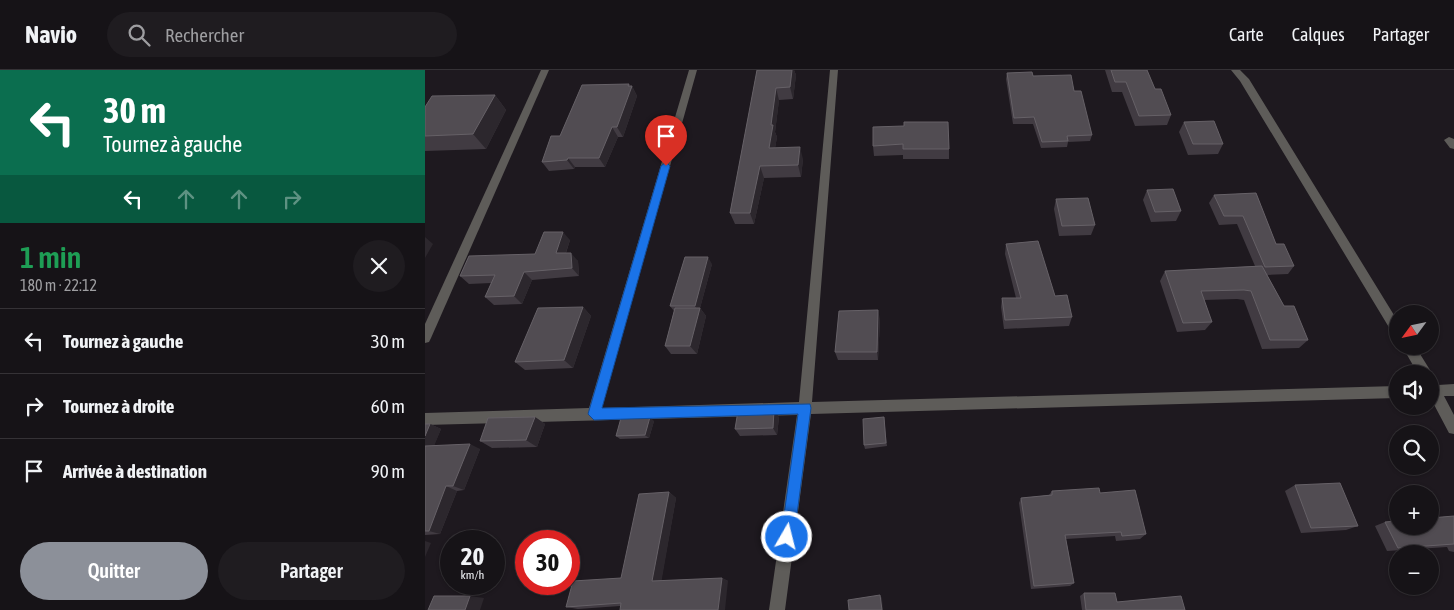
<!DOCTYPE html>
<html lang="fr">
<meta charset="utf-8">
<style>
:root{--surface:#161317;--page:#1f1c20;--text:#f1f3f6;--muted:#9e9ea1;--line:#353236;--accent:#8c9099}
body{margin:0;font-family:"Asap Condensed",sans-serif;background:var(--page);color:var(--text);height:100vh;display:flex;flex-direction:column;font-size:19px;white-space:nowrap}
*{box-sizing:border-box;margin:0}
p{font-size:16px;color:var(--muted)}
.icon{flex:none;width:28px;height:28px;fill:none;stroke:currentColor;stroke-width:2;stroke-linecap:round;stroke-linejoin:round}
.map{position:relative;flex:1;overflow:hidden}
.side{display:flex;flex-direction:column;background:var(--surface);width:425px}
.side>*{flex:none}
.top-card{background:#0b6e4f;color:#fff;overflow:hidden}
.needle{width:32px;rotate:237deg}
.controls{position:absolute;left:964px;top:235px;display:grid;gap:10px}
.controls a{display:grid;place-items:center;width:50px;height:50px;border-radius:50%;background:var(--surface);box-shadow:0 1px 4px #0004,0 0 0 1px var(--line);font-size:25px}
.speed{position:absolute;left:15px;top:460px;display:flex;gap:10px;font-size:25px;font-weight:700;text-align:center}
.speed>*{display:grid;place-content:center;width:65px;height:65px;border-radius:50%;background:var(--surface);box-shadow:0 1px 4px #0004,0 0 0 1px var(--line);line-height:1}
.speed small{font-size:12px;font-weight:400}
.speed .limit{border:8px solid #d22;background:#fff;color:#111}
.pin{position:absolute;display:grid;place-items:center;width:42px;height:42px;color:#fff;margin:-51px -21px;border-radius:50% 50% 50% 0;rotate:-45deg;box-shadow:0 0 5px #0007}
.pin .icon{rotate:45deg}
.me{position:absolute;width:55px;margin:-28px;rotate:8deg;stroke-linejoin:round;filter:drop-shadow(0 0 4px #0008)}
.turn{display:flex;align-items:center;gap:18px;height:105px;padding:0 20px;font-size:22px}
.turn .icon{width:65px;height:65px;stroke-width:2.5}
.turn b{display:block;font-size:35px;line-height:42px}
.lanes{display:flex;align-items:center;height:48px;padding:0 20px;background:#0003;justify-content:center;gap:25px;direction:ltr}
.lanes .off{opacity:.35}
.round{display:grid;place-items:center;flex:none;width:52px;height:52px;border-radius:26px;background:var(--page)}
.summary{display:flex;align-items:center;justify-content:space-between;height:85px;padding:0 20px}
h1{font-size:30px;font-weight:600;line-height:38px;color:#1e9e55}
.button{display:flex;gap:10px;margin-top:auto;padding:10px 20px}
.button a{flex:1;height:58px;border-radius:30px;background:var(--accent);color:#fff;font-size:20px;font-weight:600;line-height:58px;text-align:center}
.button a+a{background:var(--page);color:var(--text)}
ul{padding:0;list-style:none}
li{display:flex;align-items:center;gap:15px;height:65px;padding:0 20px;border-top:1px solid var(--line)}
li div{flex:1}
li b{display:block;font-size:19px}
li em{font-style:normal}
header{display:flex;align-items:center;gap:30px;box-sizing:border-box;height:70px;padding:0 25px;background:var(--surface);border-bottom:1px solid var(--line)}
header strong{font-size:24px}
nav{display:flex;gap:28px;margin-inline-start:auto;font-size:18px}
.search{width:350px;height:45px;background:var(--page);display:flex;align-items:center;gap:12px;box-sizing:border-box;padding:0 18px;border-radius:28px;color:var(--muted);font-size:19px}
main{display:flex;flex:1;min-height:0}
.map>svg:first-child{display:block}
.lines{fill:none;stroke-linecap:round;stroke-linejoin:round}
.street{fill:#5e5c59;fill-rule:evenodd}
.wall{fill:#413b42}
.shaded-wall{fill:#2c272d}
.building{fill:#514c52;stroke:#666167}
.route{fill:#1a73e8;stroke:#114b97}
</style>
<header>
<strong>Navio</strong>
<div class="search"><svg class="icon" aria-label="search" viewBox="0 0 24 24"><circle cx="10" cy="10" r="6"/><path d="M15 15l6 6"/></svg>Rechercher</div>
<nav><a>Carte</a><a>Calques</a><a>Partager</a></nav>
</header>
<main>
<section class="side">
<div class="top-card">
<div class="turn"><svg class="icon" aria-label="left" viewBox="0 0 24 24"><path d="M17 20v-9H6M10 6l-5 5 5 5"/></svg><div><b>30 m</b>Tournez à gauche</div></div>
<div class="lanes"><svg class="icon" aria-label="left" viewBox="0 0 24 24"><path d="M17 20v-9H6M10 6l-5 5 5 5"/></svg><svg class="icon off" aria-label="ahead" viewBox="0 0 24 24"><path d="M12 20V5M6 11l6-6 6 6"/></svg><svg class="icon off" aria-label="ahead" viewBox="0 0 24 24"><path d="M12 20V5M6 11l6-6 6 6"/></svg><svg class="icon off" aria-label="right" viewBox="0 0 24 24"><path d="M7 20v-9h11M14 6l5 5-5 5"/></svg></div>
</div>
<div class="summary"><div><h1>1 min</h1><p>180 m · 22:12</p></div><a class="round"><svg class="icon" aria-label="close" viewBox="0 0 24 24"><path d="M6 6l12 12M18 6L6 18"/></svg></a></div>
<ul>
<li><svg class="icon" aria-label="left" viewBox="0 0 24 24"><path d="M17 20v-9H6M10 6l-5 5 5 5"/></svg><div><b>Tournez à gauche</b></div><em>30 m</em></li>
<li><svg class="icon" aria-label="right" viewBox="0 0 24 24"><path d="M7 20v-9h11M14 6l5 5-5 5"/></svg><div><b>Tournez à droite</b></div><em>60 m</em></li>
<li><svg class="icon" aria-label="arrive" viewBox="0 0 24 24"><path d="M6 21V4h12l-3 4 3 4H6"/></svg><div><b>Arrivée à destination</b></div><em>90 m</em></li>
</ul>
<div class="button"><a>Quitter</a><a>Partager</a></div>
</section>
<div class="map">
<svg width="1029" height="540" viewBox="0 0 1029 540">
<rect width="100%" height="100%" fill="#1e191f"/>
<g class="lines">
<g class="street">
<polygon points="116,0 124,0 6,268 4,272 0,273 0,254"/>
<polygon points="264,0 272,0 177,338 374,332 405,0 413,0 387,332 972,316 972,328 386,344 360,540 344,540 372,345 0,355 0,343 164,338"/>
<polygon points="806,0 815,0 824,9 972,250 972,265 968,264 815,11"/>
<polygon points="1024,67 1029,69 1029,79 1025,78 1019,70"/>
<polygon points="977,276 990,276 1005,300 1006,304 1005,307 1010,309 1013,315 1029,314 1029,326 1019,326 1029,345 1029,364 1024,363 1005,327 1005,304 993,304"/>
</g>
</g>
<g class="wall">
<polygon points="332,0 369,0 371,5 368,29 354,30 350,62 352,67 350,78 378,89 376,107 339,108 329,154 310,154 305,143"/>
<polygon points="680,0 722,0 730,19 746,45 742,55 710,56 697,22 687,22"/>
<polygon points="582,3 608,6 649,21 667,65 665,71 643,72 642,77 616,78 608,54 588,54 581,9"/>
<polygon points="204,14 205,16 207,16 212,26 198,67 193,67 180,97 150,97 149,99 124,101 117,92 135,66"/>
<polygon points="70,25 81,40 61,79 0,81 0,37"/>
<polygon points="759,52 798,74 793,84 763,85 754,62"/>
<polygon points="448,57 524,79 524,89 478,89 478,85 449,86 448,76"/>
<polygon points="722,120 756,141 751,151 726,152 718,130"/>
<polygon points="831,123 851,174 869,196 863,204 842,205 859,236 883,270 874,278 837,279 819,230 812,229 779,230 787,252 780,260 752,262 735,211 740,201 830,196 812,154 794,155 784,133 789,125"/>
<polygon points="631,129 670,155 666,165 634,166 629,139"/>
<polygon points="145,170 141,183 153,191 154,206 107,210 97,234 69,235 60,227 66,213 44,214 35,206 110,184"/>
<polygon points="581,174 630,226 647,247 644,256 579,259 576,237 577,228 591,228 580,184"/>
<polygon points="287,194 275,238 281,246 272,284 246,284 240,276 249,241 245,236"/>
<polygon points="158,237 166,246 148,298 100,300 90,292"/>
<polygon points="455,249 453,290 413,290 410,282"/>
<polygon points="110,347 120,354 112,377 67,378 55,371"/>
<polygon points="354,347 352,365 315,366 310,359"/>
<polygon points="459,347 462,376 440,379 439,375"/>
<polygon points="229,351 224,368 195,369 191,366"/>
<polygon points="0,354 5,354 16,359 9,375 55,379 39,420 32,421 15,464 0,465"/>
<polygon points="870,415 933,456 921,460 876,463 860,421"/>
<polygon points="627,421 675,423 721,464 715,469 691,471 690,466 641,469 649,513 645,516 606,519 594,433 596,428 624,425"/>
<polygon points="244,422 251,428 236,511 297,508 303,511 195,536 153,539 141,537 196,508"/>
<polygon points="1029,446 1029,482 1024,481 1022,477 962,481 950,456 960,452"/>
<polygon points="659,523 692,532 760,540 657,540 655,526"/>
</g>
<g class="shaded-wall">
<polygon points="367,0 369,0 371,5 368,29 365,17"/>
<polygon points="204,14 206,19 207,16 212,26 198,67 192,57"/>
<polygon points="351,18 354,30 350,62 352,67 348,90 344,78 346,55"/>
<polygon points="70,25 81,40 61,79 48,64"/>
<polygon points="187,57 193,67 180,97 174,88"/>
<polygon points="375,77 378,89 376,107 373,95"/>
<polygon points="143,88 150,97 149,99 142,90"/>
<polygon points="335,96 339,108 329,154 325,143"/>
<polygon points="138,162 145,170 138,191 131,183"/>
<polygon points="0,167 8,174 0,188"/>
<polygon points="146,183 153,191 154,206 147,198"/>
<polygon points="283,187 287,194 275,238 281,246 272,284 265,276 274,242 270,236"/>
<polygon points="99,202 107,210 97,234 89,226"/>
<polygon points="158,237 166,246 148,298 139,290"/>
<polygon points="453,240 455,249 453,290 452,282"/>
<polygon points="349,340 354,347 352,365 348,358"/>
<polygon points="110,347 120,354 112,377 101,370"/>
<polygon points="225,347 229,351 224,368 220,365"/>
<polygon points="5,354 16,359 7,381 0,378 0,366"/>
<polygon points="45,374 55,379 39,420 28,416"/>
<polygon points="21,416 32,421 15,464 4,461"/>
<polygon points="244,422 251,428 236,514 227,511"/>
<polygon points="0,471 6,473 0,487"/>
<polygon points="297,508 303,511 300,540 293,540"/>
<polygon points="455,525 457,528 458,540 457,540"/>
<polygon points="45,526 59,528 55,540 40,540"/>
</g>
<g class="building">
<polygon points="332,0 367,0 365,17 351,18 346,55 348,55 344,78 375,77 373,95 335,96 325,143 305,143"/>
<polygon points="686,0 722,0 730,19 736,19 746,45 714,46 701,12 690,12"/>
<polygon points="607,2 608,6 646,5 649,21 656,21 667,65 642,66 643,71 617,72 609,47 589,48 582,3"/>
<polygon points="204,14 203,16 207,16 192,57 187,57 174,88 143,88 142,90 117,92 126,66 135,66 157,15"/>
<polygon points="70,25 48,64 0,66 0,37 7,26"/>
<polygon points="789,51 798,74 768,74 759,52"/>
<polygon points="479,52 523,52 524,79 478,79 478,74 448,76 448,57 479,56"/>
<polygon points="748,119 756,141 730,142 722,120"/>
<polygon points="831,123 851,174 859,174 869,196 840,197 818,146 799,146 789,125"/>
<polygon points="663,128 670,155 637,156 631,129"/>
<polygon points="119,162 138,162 131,183 146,183 147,198 99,202 89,226 60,227 70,205 35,206 44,186 110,184"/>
<polygon points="613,171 630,226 642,225 647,247 580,250 577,228 596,228 581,174"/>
<polygon points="260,187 283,187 270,236 245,236"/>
<polygon points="837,196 859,236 869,236 883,270 845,270 826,221 819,220 776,221 787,252 758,253 740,201"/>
<polygon points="158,237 139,290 90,292 113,238"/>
<polygon points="250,238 275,238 265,276 240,276"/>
<polygon points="453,240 452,282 410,282 414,241"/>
<polygon points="349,340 348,358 310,359 313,341"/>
<polygon points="110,347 101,370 55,371 63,348"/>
<polygon points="225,347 220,365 191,366 196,348"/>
<polygon points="459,347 461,373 439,375 438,349"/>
<polygon points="0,354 5,354 0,366"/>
<polygon points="45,374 28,416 21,416 4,461 0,461 0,376"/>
<polygon points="915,413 933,456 886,458 870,415"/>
<polygon points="674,418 675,423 710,420 721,464 697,466 696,462 640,465 649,513 609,516 596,428 627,425 627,421"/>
<polygon points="244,422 227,511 297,508 293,540 195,540 196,533 141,537 148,511 196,508 214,424"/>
<polygon points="1029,446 1029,474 973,478 960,452 972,451 972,456 1005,456 1005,448"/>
<polygon points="659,523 690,523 692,532 756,526 760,540 661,540"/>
<polygon points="455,525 457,540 424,540 423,530"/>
<polygon points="9,526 45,526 40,540 3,540"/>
</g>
<polygon class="route" points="241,92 245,96 177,338 385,334 386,338 369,467 367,471 362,473 358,471 356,467 373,344 169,350 163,344 236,96"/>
</svg>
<div class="controls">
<a><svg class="needle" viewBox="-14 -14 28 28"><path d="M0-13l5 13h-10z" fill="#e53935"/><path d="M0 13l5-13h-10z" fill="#9e9ea1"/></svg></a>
<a><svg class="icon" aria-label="sound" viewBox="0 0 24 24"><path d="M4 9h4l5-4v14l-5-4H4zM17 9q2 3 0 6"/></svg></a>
<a><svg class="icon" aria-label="search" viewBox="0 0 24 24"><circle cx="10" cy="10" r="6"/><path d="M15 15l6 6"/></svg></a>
<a>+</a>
<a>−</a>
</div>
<div class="speed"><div>20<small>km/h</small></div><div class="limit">30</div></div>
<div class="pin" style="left:241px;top:96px;background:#d93025"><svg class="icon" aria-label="arrive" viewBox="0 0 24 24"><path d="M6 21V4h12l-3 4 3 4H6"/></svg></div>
<svg class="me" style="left:362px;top:467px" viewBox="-20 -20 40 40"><circle r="17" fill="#1a73e8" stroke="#fff" stroke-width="3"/><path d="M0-11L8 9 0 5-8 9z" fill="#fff"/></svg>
</div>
</main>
